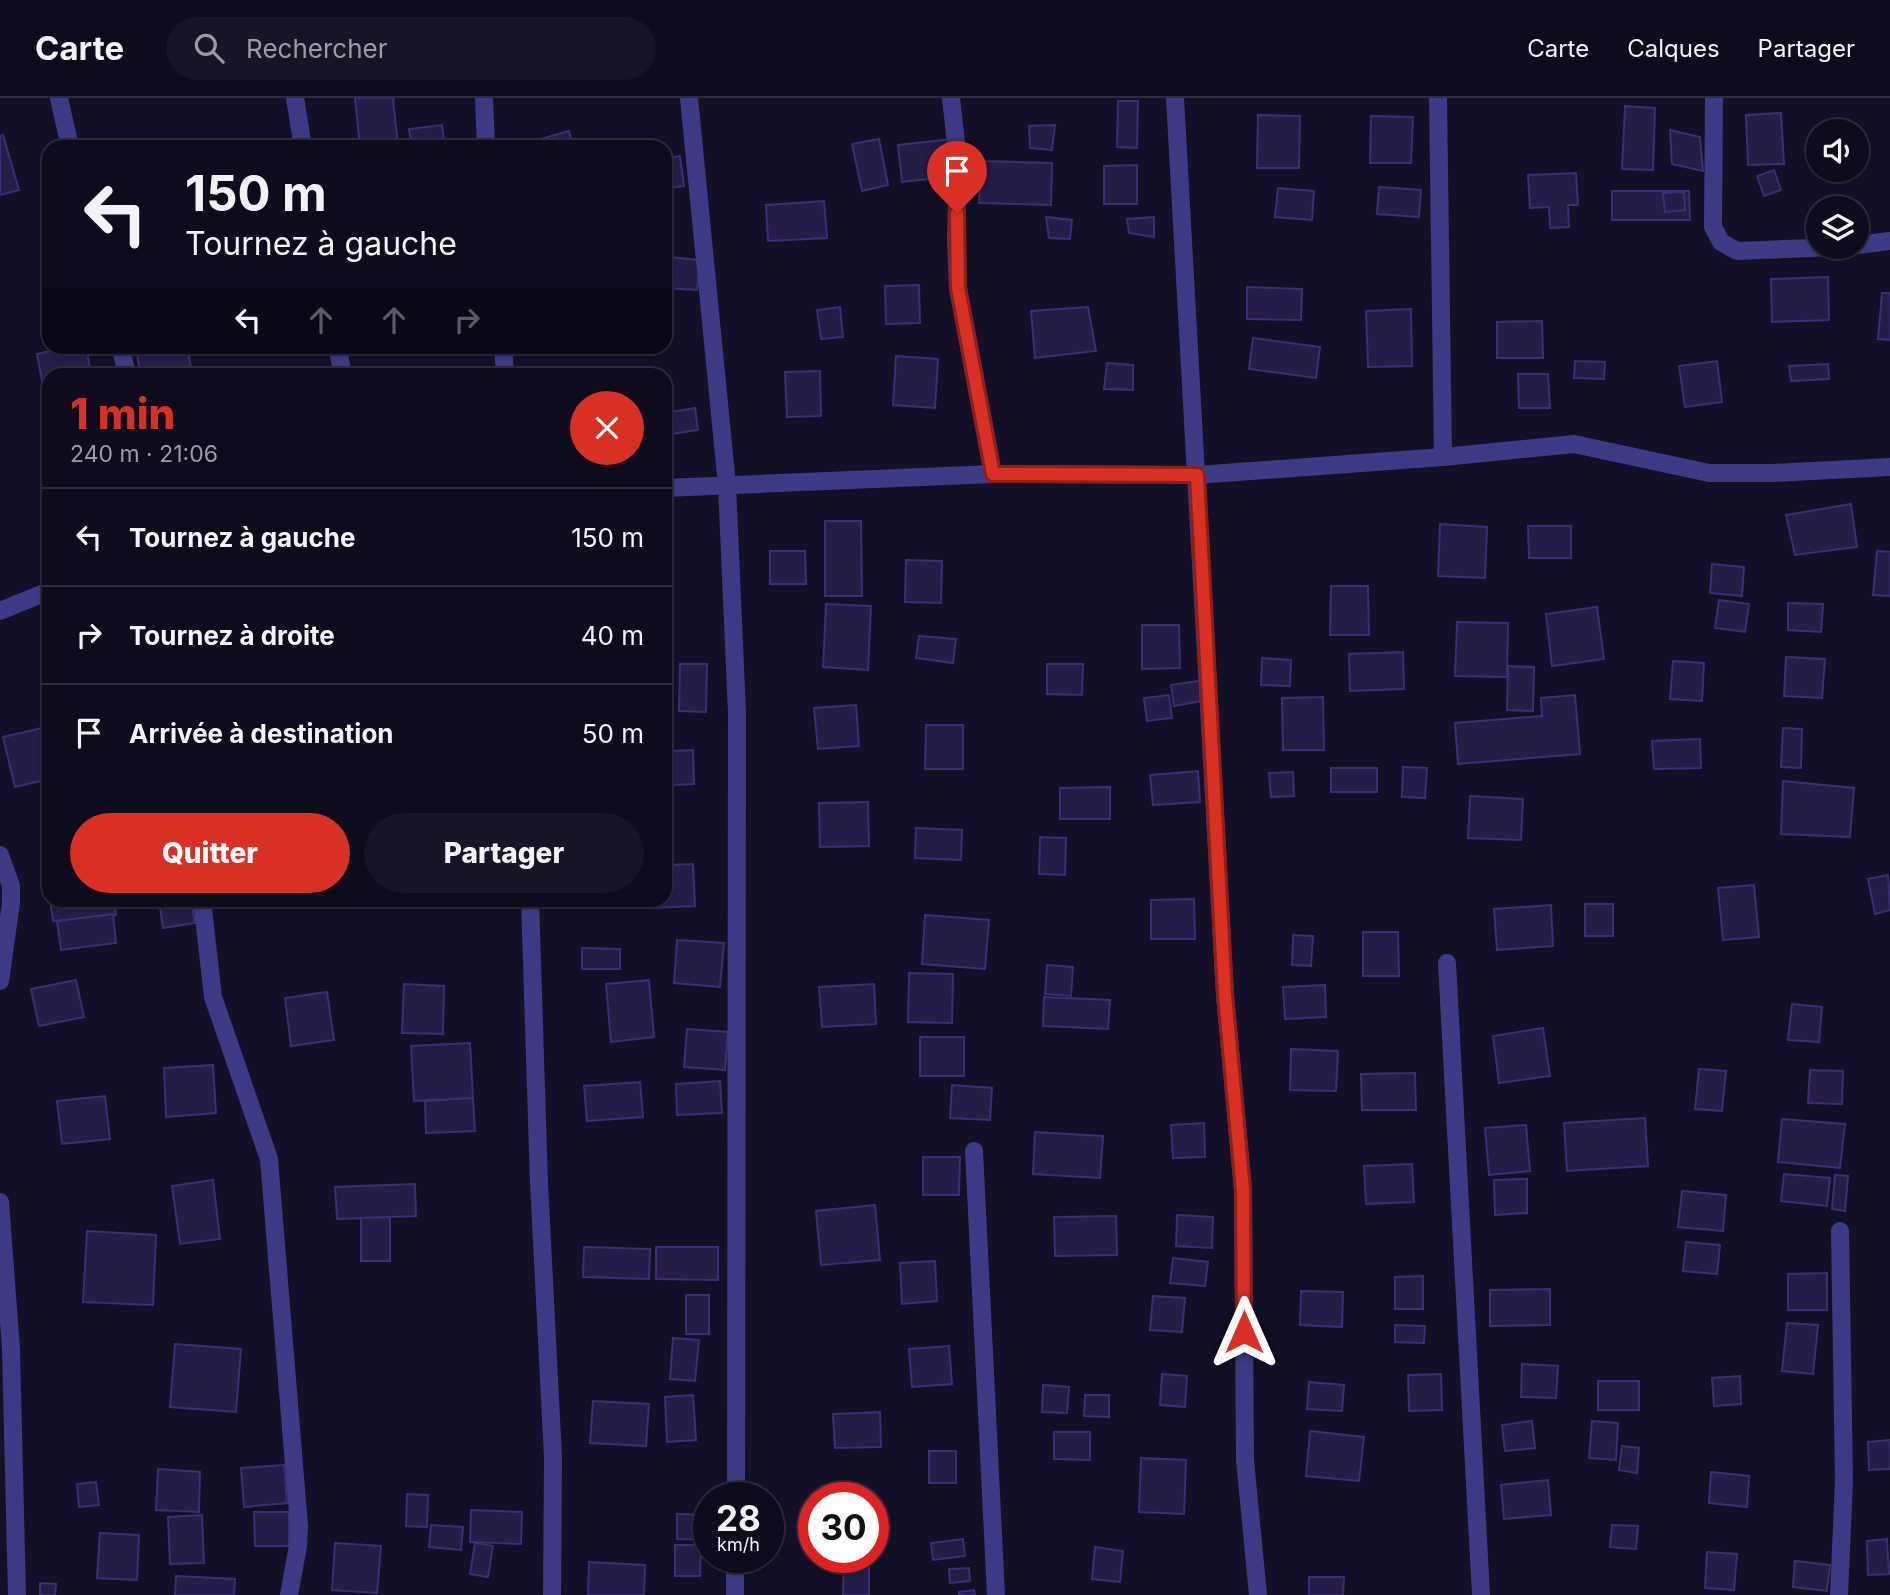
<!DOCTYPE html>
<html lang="fr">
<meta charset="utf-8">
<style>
:root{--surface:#0e0b1c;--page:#171425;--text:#f1f3f6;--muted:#9b9ba3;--line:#2e2b3b;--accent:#d93025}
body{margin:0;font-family:Inter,sans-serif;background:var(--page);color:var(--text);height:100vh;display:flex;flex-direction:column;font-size:26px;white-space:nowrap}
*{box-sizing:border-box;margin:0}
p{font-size:23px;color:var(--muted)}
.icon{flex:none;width:38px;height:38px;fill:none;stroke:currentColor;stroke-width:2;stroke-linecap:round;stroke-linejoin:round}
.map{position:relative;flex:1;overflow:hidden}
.details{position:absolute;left:42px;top:270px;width:630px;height:539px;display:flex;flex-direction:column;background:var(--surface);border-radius:21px;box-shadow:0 2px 5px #0004,0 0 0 2px var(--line)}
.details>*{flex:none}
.banner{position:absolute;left:42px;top:42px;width:630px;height:214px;border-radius:21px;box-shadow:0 2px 5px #0004,0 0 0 2px var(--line);background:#0e0b1c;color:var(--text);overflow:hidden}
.fabs{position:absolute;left:1806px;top:21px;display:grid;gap:14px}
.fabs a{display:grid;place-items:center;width:63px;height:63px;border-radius:50%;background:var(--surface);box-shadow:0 2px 5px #0004,0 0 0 2px var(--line);font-size:35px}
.speed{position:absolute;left:693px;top:1384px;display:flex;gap:14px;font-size:35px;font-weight:700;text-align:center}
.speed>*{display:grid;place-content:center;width:91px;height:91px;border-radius:50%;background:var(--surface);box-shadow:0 2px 5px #0004,0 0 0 2px var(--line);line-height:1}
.speed small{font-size:18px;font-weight:400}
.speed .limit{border:10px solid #d22;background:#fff;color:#111}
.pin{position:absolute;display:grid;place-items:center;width:60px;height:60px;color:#fff;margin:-72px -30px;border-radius:50% 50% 50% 0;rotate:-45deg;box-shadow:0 0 7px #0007}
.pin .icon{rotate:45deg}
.me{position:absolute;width:77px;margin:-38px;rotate:0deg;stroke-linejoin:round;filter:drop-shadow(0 0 5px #0008)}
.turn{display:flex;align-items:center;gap:24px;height:147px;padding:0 28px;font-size:32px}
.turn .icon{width:91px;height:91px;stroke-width:2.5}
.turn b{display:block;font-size:49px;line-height:60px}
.lanes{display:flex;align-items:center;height:66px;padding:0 28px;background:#0003;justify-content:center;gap:35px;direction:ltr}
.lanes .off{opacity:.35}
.round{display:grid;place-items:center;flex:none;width:74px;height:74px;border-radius:37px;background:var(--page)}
.headline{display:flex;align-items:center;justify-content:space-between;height:119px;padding:0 28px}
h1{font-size:42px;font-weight:800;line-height:52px;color:var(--accent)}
.action{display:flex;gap:14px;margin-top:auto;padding:14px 28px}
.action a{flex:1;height:80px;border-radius:42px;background:var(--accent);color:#fff;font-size:28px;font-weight:800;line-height:80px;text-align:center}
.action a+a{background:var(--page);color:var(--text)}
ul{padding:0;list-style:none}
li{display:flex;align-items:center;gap:21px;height:98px;padding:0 28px;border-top:2px solid var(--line)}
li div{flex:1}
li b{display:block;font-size:26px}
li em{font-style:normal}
header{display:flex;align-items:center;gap:42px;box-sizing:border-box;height:98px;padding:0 35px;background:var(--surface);border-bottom:2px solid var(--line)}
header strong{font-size:33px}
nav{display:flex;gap:38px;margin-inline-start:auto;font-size:24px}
.search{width:490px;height:63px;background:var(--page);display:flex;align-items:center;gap:18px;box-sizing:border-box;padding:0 24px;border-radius:38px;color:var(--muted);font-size:26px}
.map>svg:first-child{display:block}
.building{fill:#241b47;stroke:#3b2d73;stroke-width:2}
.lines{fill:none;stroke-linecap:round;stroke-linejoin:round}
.minor{stroke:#3d3a85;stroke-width:18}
.route-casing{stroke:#8d1f18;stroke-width:18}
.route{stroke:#d93025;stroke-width:12}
</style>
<header>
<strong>Carte</strong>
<div class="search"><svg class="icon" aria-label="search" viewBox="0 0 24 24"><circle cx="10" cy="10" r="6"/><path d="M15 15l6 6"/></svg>Rechercher</div>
<nav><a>Carte</a><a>Calques</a><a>Partager</a></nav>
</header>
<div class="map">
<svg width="1890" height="1497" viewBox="0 0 1890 1497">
<rect width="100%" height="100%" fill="#130f26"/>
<g class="building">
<polygon points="355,0 393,0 398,49 360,49"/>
<polygon points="1118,3 1138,3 1137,50 1117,49"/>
<polygon points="1625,8 1655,10 1653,72 1622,71"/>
<polygon points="1781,15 1784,66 1748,67 1746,17"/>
<polygon points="1258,17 1300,18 1299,70 1257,70"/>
<polygon points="1371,18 1413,19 1411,65 1370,65"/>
<polygon points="442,27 445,49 412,49 409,31"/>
<polygon points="1055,27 1052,52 1030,50 1029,28"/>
<polygon points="1670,32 1700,39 1703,73 1672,66"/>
<polygon points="569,33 573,49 528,49 527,45"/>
<polygon points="3,37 19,92 0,97 0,38"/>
<polygon points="879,41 888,87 862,93 852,46"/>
<polygon points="952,41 956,78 902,84 898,47"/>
<polygon points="680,58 684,88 665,91 665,60"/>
<polygon points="981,63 1052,65 1051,107 979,105"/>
<polygon points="1137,67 1137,106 1104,106 1104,68"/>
<polygon points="1774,72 1781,92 1764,98 1757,78"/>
<polygon points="1576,75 1578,107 1568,107 1569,129 1550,130 1549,109 1530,110 1528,77"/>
<polygon points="1379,89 1421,92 1419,119 1377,116"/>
<polygon points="1278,90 1314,93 1312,122 1275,119"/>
<polygon points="1612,93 1689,93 1690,122 1612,122"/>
<polygon points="1684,94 1685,112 1665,114 1663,95"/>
<polygon points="824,103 827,140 768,143 766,107"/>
<polygon points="1046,119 1072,122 1070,141 1049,140"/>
<polygon points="1154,119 1154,139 1129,135 1127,121"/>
<polygon points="667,159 700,162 697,192 665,190"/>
<polygon points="1828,179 1829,222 1772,224 1771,181"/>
<polygon points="919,187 920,225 886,226 885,188"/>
<polygon points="1247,189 1302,191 1301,222 1247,221"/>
<polygon points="1882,195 1890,195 1890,242 1878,241"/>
<polygon points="840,209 843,239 821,241 817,212"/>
<polygon points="1088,209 1096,253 1035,260 1031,213"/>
<polygon points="1411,211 1412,268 1368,269 1366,213"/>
<polygon points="1542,223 1543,260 1497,260 1497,224"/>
<polygon points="1253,240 1320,249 1316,280 1249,271"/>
<polygon points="73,248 86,248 91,276 49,276 49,286 43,288 37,256"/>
<polygon points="135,248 187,248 192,276 141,276"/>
<polygon points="409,248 456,248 456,250 410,256"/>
<polygon points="896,258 938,261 935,310 893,307"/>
<polygon points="1575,263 1605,264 1604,281 1574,280"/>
<polygon points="1717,263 1722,304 1685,309 1679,268"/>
<polygon points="1107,265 1133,267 1133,292 1104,291"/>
<polygon points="1828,266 1829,281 1791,283 1789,268"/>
<polygon points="820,273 821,318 787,319 785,274"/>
<polygon points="1518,276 1548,276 1550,310 1519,310"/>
<polygon points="695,310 698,332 665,337 665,315"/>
<polygon points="1851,406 1857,449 1795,457 1786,417"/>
<polygon points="825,423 861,423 862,498 825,498"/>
<polygon points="1440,426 1487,429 1485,480 1438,478"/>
<polygon points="1528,428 1571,428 1571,460 1529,460"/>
<polygon points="770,453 805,453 806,486 770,486"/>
<polygon points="1877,453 1890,454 1890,498 1873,497"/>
<polygon points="906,462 942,463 941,505 905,504"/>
<polygon points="1712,466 1744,469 1742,498 1710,495"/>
<polygon points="1331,488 1368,488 1369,537 1330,537"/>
<polygon points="1719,502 1749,506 1745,534 1715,530"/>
<polygon points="1788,505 1823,506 1821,534 1788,532"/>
<polygon points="826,506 871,508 868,572 823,569"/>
<polygon points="1597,509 1604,561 1552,568 1546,516"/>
<polygon points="1457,524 1508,525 1507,579 1455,578"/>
<polygon points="1142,527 1179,527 1180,570 1142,571"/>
<polygon points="919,538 956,541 953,565 916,560"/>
<polygon points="1403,554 1404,591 1350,593 1349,556"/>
<polygon points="1786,559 1825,561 1822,600 1784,598"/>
<polygon points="1262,560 1291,562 1290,588 1261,587"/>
<polygon points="1673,563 1704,565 1702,603 1670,601"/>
<polygon points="680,566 707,566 706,614 679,613"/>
<polygon points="1047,566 1083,566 1082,597 1047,596"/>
<polygon points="1508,568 1534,569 1533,613 1507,612"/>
<polygon points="1205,582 1207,602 1174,608 1171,587"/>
<polygon points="1169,597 1172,620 1147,623 1144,600"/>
<polygon points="1575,597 1580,656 1458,666 1455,625 1542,618 1541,600"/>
<polygon points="1323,599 1324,652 1283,652 1282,600"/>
<polygon points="856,607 859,648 818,651 814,610"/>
<polygon points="926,627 963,627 963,671 925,671"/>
<polygon points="42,630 49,657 49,681 15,689 3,639"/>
<polygon points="1783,630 1802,631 1801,670 1781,669"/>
<polygon points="1700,641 1701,670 1654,671 1652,643"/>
<polygon points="693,652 694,686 671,687 670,653"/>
<polygon points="1403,669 1427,670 1425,700 1402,699"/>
<rect x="1331" y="670" width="46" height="24"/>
<polygon points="1198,673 1200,704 1153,707 1150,677"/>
<polygon points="1293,674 1294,698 1271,699 1269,675"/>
<polygon points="1783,683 1854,690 1850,739 1781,736"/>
<polygon points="1110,689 1110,721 1060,721 1060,690"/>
<polygon points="1470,698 1523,701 1521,742 1468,740"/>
<polygon points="868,704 869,748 820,749 819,705"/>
<polygon points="916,730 962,732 961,762 915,760"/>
<polygon points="1040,739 1066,740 1065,777 1039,776"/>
<polygon points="693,766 695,808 651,810 651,802 665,802 665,767"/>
<polygon points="1888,777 1890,812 1875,816 1868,781"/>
<polygon points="1754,787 1759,839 1723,842 1718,790"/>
<polygon points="1194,801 1195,841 1151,841 1151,802"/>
<polygon points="50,802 114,802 116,817 53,823"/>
<polygon points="159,802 191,802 195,825 163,830"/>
<rect x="553" y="802" width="51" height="1"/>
<rect x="1585" y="806" width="28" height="32"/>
<polygon points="1551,807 1553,848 1497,852 1494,811"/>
<polygon points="113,816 116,845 61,852 57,823"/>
<polygon points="925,817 989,822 985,871 922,866"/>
<polygon points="1363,834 1398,834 1399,878 1363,878"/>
<polygon points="1293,837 1313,838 1311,868 1292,867"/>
<polygon points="677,842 724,845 720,889 674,885"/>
<polygon points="582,850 620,851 620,871 582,871"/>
<polygon points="1047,867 1073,869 1071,898 1045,896"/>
<polygon points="909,875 953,876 952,925 908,924"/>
<polygon points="76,882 84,919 39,928 31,891"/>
<polygon points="649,882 654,939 611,944 606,886"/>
<polygon points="404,886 444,888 443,936 402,935"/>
<polygon points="874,886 876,926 822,929 819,889"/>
<polygon points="1325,887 1326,919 1285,921 1283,889"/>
<polygon points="327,894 334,942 291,948 285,900"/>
<polygon points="1044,899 1110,902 1108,931 1043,928"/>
<polygon points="1792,906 1822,909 1819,944 1788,942"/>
<polygon points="1543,930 1550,978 1499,985 1493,938"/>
<polygon points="687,931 728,934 725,972 684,969"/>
<rect x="920" y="939" width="44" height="39"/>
<polygon points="470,945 473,1000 414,1003 411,948"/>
<polygon points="1291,951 1338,953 1336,993 1290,992"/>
<polygon points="213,967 216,1015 166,1019 164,970"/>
<polygon points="1699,971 1726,973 1722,1013 1695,1011"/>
<polygon points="1810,972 1843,973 1842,1006 1808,1005"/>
<polygon points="1415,975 1416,1012 1362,1012 1361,976"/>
<polygon points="720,983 722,1015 677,1017 676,986"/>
<polygon points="640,984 643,1019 587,1023 584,988"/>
<polygon points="952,987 992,990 990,1022 950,1020"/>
<polygon points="105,998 110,1041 62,1046 57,1003"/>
<polygon points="473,1000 475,1033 426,1035 425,1003"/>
<polygon points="1645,1020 1648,1068 1567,1073 1564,1025"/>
<polygon points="1782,1021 1845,1026 1840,1070 1778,1064"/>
<polygon points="1204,1025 1205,1059 1173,1060 1171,1027"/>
<polygon points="1526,1027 1530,1073 1489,1077 1485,1030"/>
<polygon points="1035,1034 1103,1038 1100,1080 1033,1076"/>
<polygon points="923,1059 960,1059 959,1097 923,1097"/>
<polygon points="1412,1066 1414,1104 1366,1106 1364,1068"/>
<polygon points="1784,1076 1830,1080 1827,1108 1781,1103"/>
<polygon points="1835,1077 1848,1078 1845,1113 1832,1111"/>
<polygon points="1527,1081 1527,1115 1495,1117 1494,1082"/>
<polygon points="213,1082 220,1141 180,1146 172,1088"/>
<polygon points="415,1086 416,1118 337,1121 335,1089"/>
<polygon points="1682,1093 1726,1097 1723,1133 1678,1129"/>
<polygon points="875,1107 880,1162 821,1167 816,1113"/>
<polygon points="1177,1117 1213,1119 1212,1150 1176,1148"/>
<polygon points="1116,1118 1117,1157 1055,1158 1054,1119"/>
<polygon points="390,1119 390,1163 361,1163 361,1120"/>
<polygon points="87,1133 156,1137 153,1207 83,1204"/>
<polygon points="1686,1144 1720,1147 1717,1176 1683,1173"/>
<polygon points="584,1149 650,1151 649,1181 583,1179"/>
<polygon points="656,1149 718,1149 718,1182 656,1181"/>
<polygon points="1173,1160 1208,1164 1205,1188 1170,1185"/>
<polygon points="935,1163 937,1203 902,1206 900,1165"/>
<polygon points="1827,1175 1827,1212 1788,1212 1788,1176"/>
<polygon points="1423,1178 1423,1211 1395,1211 1395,1179"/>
<polygon points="1550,1191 1550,1227 1490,1228 1490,1192"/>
<polygon points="1301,1193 1343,1194 1342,1229 1300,1227"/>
<rect x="686" y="1197" width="23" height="39"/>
<polygon points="1153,1198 1185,1200 1182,1234 1150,1232"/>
<polygon points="1787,1225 1818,1227 1813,1276 1782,1273"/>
<polygon points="1395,1227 1425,1228 1424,1245 1395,1244"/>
<polygon points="673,1240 699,1242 695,1283 670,1281"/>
<polygon points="175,1246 241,1251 236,1314 170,1309"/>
<polygon points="949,1248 952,1286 912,1289 909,1251"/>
<polygon points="1522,1266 1558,1268 1556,1300 1521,1299"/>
<polygon points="1162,1276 1187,1278 1185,1309 1160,1307"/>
<polygon points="1441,1276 1442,1312 1409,1313 1408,1277"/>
<polygon points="1740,1278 1741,1306 1714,1308 1712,1280"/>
<rect x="1598" y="1283" width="41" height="29"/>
<polygon points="1309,1284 1344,1287 1342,1313 1307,1311"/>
<polygon points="1043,1287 1069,1289 1067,1315 1042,1314"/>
<polygon points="693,1297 696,1342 667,1344 665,1299"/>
<polygon points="1085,1297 1109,1297 1109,1319 1084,1318"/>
<polygon points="593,1303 649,1306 646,1348 590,1345"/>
<polygon points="880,1314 881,1349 835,1350 833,1316"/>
<polygon points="1532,1323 1535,1350 1505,1353 1502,1327"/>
<polygon points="1592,1323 1618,1325 1616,1362 1589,1360"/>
<polygon points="1310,1333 1364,1339 1359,1383 1306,1378"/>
<polygon points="1054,1334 1090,1334 1090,1362 1054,1361"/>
<polygon points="1890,1342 1890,1371 1869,1372 1868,1344"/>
<polygon points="1622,1348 1639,1350 1637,1375 1619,1372"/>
<rect x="929" y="1353" width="27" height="32"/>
<polygon points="1141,1360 1186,1362 1184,1416 1139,1414"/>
<polygon points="284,1367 287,1405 244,1409 241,1370"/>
<polygon points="158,1371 200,1374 199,1414 156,1412"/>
<polygon points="1711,1374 1749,1378 1747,1409 1709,1405"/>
<polygon points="1548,1382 1551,1417 1504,1421 1501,1387"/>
<polygon points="96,1384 99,1407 79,1409 77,1386"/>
<polygon points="407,1396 428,1397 427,1429 406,1428"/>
<polygon points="471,1412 522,1414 521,1446 470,1444"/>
<polygon points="254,1414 289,1414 289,1448 255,1448"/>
<polygon points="677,1416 709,1417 708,1442 677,1441"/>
<polygon points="202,1417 204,1465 170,1466 168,1419"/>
<polygon points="431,1427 463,1429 461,1452 429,1449"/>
<polygon points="1612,1427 1638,1428 1636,1451 1610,1449"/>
<polygon points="100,1435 139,1437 137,1482 97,1480"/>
<polygon points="963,1441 965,1458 933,1462 931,1445"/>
<polygon points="1887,1441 1889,1476 1868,1477 1867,1443"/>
<polygon points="335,1445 381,1448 377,1495 332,1492"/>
<polygon points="475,1445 493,1448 488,1479 470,1476"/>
<polygon points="675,1447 701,1447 700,1478 675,1478"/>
<polygon points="1095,1449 1123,1453 1120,1484 1092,1481"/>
<polygon points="1707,1454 1737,1456 1734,1492 1705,1490"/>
<polygon points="1795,1463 1830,1467 1827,1493 1793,1489"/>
<polygon points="589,1464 645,1467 644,1497 588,1497"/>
<polygon points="844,1464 869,1465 869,1497 843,1497"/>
<polygon points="969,1470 970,1483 950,1485 949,1471"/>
<polygon points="176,1478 235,1481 234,1497 175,1497"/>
<polygon points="1309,1479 1344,1479 1343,1497 1309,1497"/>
<polygon points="40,1485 56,1486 55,1497 40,1497"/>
<polygon points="974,1492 975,1497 959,1497 959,1494"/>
</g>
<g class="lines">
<g class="minor">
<polyline points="59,0 70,49"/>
<polyline points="295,0 303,49"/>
<polyline points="484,0 486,49"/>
<polyline points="689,0 727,387 737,615 736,1400"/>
<polyline points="951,0 958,63 956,142 958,190 993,376"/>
<polyline points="1175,0 1225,897 1243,1092 1245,1362 1258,1497"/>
<polyline points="1438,0 1443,359"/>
<polyline points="1714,0 1713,129 1721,144 1737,153 1837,149"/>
<polyline points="1857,147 1890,143"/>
<polyline points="120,248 127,276"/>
<polyline points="337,248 343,276"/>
<polyline points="503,248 505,276"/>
<polyline points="665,390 993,376 1197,377 1443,359 1574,346 1709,375 1771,375 1890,369"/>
<polyline points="0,513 49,493"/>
<polyline points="0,757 11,788 11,805 0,883"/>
<polyline points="202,802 213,899 269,1061 299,1428 298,1448 289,1497"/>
<polyline points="530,802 539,1085 553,1359 552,1497"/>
<polyline points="1447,865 1481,1497"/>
<polyline points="974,1053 996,1497"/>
<polyline points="0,1104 11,1251 17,1497"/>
<polyline points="735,1497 735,1460"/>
<polyline points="1839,1497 1844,1383 1840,1133"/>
</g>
</g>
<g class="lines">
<g class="route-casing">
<polyline id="route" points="957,115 958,190 993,376 1197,377 1225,897 1243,1092 1244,1234"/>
</g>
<use href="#route" class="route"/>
</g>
</svg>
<div class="fabs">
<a><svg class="icon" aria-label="sound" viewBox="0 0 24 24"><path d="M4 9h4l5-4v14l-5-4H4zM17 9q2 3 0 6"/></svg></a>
<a><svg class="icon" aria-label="layers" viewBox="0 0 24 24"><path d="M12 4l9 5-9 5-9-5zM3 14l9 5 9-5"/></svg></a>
</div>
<div class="speed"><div>28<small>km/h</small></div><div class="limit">30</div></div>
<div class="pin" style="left:957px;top:115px;background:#d93025"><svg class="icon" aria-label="arrive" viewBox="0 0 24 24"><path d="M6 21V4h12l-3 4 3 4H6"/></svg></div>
<svg class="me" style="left:1244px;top:1234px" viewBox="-20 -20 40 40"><path d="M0-17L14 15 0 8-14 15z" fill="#d93025" stroke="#fff" stroke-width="4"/></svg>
<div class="banner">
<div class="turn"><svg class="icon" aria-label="left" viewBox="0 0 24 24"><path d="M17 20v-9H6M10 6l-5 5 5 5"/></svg><div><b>150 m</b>Tournez à gauche</div></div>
<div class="lanes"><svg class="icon" aria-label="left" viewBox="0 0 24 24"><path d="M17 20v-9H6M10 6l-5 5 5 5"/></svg><svg class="icon off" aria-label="ahead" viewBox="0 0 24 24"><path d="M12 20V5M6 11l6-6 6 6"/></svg><svg class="icon off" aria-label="ahead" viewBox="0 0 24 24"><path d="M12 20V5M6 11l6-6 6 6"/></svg><svg class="icon off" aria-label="right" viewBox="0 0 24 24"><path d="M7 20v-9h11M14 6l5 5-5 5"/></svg></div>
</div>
<section class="details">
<div class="headline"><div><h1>1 min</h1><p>240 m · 21:06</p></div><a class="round" style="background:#d93025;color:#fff"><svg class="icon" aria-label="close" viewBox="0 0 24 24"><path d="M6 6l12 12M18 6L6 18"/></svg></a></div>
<ul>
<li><svg class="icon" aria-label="left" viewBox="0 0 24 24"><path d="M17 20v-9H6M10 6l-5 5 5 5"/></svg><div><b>Tournez à gauche</b></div><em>150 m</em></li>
<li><svg class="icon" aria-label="right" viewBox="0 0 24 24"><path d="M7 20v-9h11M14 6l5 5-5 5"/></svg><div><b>Tournez à droite</b></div><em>40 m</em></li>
<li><svg class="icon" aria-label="arrive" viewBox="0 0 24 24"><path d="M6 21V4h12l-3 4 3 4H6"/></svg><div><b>Arrivée à destination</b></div><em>50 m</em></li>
</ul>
<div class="action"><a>Quitter</a><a>Partager</a></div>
</section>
</div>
